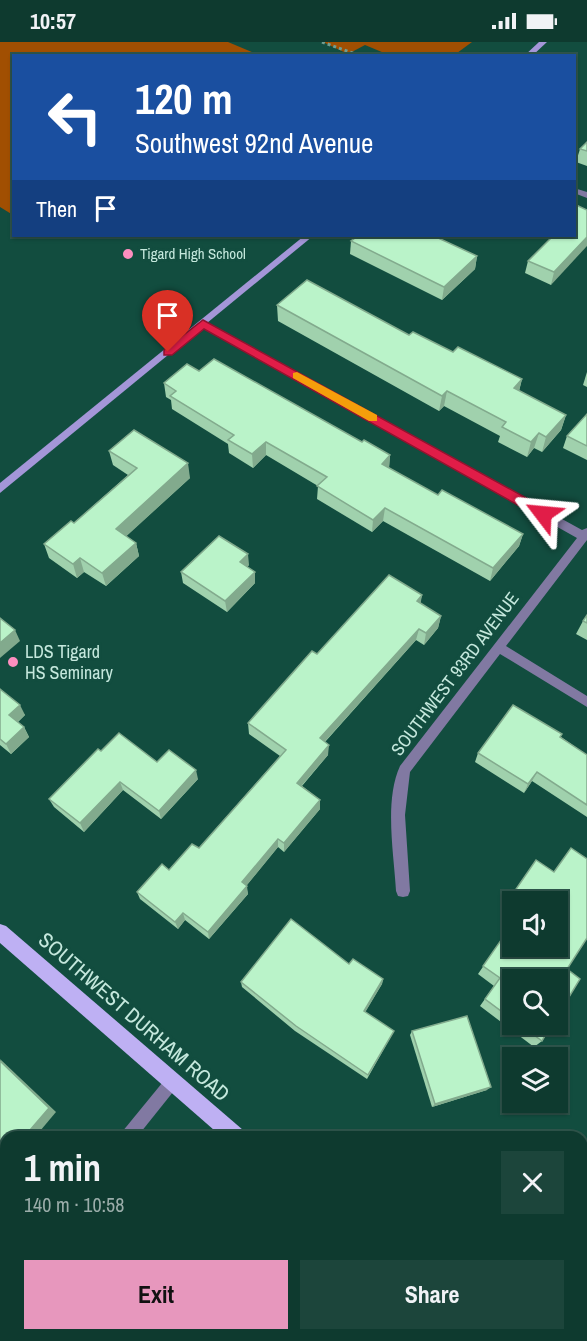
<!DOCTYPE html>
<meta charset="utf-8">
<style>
:root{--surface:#0e3a2f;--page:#1c453b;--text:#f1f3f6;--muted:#9badaa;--line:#2e544b;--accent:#e797bd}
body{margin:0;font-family:"Archivo Narrow",sans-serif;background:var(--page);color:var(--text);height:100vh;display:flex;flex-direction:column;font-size:22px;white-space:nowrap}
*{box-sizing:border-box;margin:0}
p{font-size:20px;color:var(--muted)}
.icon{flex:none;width:33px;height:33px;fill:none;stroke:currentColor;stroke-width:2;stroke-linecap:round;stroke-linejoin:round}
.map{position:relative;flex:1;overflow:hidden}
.sheet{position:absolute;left:0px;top:1089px;width:588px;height:210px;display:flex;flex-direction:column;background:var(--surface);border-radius:18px 18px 0 0;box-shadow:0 2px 4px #0004,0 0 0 2px var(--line)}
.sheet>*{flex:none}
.top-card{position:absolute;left:12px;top:12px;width:564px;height:183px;border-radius:0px;box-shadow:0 2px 4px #0004,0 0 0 2px var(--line);background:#1a4fa0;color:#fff;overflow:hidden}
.fabs{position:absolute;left:502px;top:849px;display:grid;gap:12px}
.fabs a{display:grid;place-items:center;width:66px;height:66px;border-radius:0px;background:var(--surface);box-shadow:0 2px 4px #0004,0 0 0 2px var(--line);font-size:30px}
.pin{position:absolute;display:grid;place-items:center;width:51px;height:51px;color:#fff;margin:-62px -26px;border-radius:50% 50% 50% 0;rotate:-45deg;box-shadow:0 0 6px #0007}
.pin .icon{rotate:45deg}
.me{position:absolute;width:66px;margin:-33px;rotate:299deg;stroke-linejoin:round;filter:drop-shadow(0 0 4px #0008)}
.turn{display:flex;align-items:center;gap:21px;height:126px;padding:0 24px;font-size:27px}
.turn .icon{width:78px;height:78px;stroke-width:2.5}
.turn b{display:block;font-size:42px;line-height:51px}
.then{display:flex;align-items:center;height:57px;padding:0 24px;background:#0003;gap:12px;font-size:22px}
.round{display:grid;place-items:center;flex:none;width:63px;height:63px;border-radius:0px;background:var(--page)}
.headline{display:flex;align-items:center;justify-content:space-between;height:102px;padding:0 24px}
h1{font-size:36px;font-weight:800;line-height:45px}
.button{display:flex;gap:12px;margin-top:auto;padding:12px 24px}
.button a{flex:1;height:69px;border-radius:0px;background:var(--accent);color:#111;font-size:24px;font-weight:800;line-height:69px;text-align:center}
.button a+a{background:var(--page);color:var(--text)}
.status{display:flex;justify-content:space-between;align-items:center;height:42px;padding:0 30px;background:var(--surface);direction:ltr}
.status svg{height:16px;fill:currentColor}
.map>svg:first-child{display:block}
.green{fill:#a14f02}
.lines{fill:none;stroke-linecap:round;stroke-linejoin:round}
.path{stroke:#709e92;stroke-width:3;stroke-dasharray:3 3;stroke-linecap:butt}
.street{fill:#8179a2;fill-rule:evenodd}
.secondary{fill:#a496d8;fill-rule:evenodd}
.primary{fill:#beb0f3;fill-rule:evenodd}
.wall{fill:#a0d1ad}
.shaded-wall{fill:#82aa8d}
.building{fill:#baf3c9;stroke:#82aa8d;stroke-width:1.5}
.route{fill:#e11d48;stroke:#92132f;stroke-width:1.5}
.slow{fill:#f59e0b}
.poi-dot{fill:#fd8ebf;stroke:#124d3f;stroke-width:2}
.labels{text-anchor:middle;stroke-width:6;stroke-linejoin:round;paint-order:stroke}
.far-poi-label{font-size:15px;fill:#c5e8dd;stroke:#124d3f;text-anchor:start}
.poi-label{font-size:18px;fill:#c5e8dd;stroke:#124d3f;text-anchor:start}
.street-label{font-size:18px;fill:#c5e8dd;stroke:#124d3f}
.near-street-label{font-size:21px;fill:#c5e8dd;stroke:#124d3f}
</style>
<div class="status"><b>10:57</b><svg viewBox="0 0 49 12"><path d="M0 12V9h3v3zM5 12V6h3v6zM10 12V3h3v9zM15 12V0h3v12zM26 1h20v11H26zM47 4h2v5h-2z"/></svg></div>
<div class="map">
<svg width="587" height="1299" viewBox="0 0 587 1299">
<rect width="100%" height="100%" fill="#124d3f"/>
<g class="green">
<polygon points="0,0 228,0 259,13 14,14 13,173 0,165"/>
<polygon points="323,0 472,0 453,14 389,13 365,3 348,12"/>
</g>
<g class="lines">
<polyline class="path" points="322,0 361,14"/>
<g class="street">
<polygon points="574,146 587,150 587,156 574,151"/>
<path d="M203,279L582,488L587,486V498L506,604L587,654V665L500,612L410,730L405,773L410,849L408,854L403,855L398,854L396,849C394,812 384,759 400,724L577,496L200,284V280Z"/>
<polygon points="172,1033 177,1035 179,1040 177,1045 137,1095 119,1095 122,1090 167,1035"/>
<polygon points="6,1235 6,1256 0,1259 0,1238"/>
</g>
<g class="secondary">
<polygon points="539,0 547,0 532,14 524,14"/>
<polygon points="304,194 313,194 0,451 0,441"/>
</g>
<g class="primary">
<polygon points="0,882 6,884 243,1088 245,1095 222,1095 0,901"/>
<polygon points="456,1293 481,1293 483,1299 458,1299"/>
</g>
</g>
<g class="wall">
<polygon points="587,100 587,124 576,120 580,107"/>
<polygon points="574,194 551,243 525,231 528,219"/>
<polygon points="351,199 477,214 475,227 442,258 350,212"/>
<polygon points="277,263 409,293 522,337 519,349 566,373 561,388 542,410 534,406 527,415 498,400 500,394 444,364 439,369 278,279"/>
<polygon points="199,329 390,413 389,426 438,453 523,492 519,504 490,539 383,479 372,490 317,457 318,444 266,413 253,426 229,411 228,402 172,367 171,358 166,355 164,341"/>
<polygon points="587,330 587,345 583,343"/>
<polygon points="587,372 587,418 563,406 567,394"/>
<polygon points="109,409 190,436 126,494 136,501 139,514 106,544 84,530 77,536 49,516 44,502 74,481 128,433 113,423"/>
<polygon points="249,523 247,525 255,541 227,570 183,541 181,530"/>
<polygon points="422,553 420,561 441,574 438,586 424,603 416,598 325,700 328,713 302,744 320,758 320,767 284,810 278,805 246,844 248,852 209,897 185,878 178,887 140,857 137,850 199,806 280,714 249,692 248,681 317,612"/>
<polygon points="587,573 587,598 576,592 583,579"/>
<polygon points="0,647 25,673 18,680 24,685 29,695 11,712 0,703"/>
<polygon points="561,695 587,713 587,775 532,739 524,751 475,720 478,711"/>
<polygon points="101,709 157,720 198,737 161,777 123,748 84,790 54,765 49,757"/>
<polygon points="571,806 587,817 587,896 567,927 580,937 558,973 558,938 513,938 513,982 552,982 542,999 534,1005 480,964 494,944 478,932 513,881 513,904 558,904 558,860 513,860 513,863 508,859 536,818 554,830"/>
<polygon points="349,922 383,937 382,942 365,970 394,989 367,1037 295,989 242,945 241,940"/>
<polygon points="412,989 487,1048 432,1065 410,993"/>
</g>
<g class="shaded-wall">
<polygon points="587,195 587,204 551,243 554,230"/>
<polygon points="477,214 475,227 442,258 444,245"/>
<polygon points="522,337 518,353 514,346"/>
<polygon points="447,349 444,364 439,369 442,354"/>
<polygon points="566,373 561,388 542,410 546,395"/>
<polygon points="539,391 534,406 527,415 531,400"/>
<polygon points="266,400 266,413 253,426 252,412"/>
<polygon points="390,413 389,426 382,422"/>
<polygon points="188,421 190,436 119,501 116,487"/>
<polygon points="385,466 383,479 372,490 373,478"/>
<polygon points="523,492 519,504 490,539 493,526"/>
<polygon points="136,501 139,514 106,544 102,531"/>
<polygon points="248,512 249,523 241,531 240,520"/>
<polygon points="80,516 84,530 77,536 73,522"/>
<polygon points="255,530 255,541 227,570 225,559"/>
<polygon points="422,553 420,565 417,559"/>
<polygon points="441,574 438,586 424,603 426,591"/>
<polygon points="419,587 416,598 319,706 320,696"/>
<polygon points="15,588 20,599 0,616 0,601"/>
<polygon points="20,663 25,673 14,683 9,673"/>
<polygon points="24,685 29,695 11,712 6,702"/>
<polygon points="329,703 328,713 296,750 297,741"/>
<polygon points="196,728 198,737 161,777 159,769"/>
<polygon points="537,730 532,739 524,751 528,742"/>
<polygon points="120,740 123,748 84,790 80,781"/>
<polygon points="320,758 320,767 284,810 284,801"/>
<polygon points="278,797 278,805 243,848 242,840"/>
<polygon points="247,844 248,852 209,897 208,890"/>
<polygon points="183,871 185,878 178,887 175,880"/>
<polygon points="383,937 382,942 363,974 364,969"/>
<polygon points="0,1017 56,1070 35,1095 24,1095"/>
<polygon points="491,1045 487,1048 432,1065 435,1062"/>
<polygon points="6,1117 6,1127 0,1125 0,1124"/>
<polygon points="193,1293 197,1293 203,1299 199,1299"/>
</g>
<g class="building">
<polygon points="587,100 587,109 580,107"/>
<polygon points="574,162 587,168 587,195 554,230 528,219 553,194 574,194"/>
<polygon points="358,194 434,194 477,214 444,245 351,199"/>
<polygon points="307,238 409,293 413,290 453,310 458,305 522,337 514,346 566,373 546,395 539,391 531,400 502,385 506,380 447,349 442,354 277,263"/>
<polygon points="214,317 362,400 364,398 390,413 382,422 438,453 442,448 523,492 493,526 385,466 373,478 317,444 327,435 266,400 252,412 228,398 234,393 170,354 176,349 164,341 187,322 199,329"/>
<polygon points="587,372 587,404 567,394"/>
<polygon points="134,388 188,421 116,487 136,501 102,531 80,516 73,522 44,502 71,479 74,481 137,426 109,409"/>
<polygon points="219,494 248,512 240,520 255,530 225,559 181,530"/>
<polygon points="389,533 422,553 417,559 441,574 426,591 419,587 320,696 329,703 297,741 320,758 284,801 278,797 242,840 247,844 208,890 183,871 175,880 137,850 162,822 169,828 192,802 199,806 286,708 248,681 312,609 317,612"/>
<polygon points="587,573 587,581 583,579"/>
<polygon points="0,576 15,588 0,601"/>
<polygon points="0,647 20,663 9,673 24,685 6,702 0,697"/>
<polygon points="513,663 562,692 560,695 587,713 587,763 537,730 528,742 478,711"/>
<polygon points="119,691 157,720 169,708 196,728 159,769 120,740 80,781 49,757 98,707 101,709"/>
<polygon points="571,806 587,817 587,896 567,927 580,937 558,973 558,938 513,938 513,978 485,957 500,936 483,924 513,881 513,904 558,904 558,860 528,860 514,850 536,818 554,830"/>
<polygon points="291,877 349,922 353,917 383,937 364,969 394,989 368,1033 296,984 241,940"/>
<polygon points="467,974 491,1045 435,1062 412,989"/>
<polygon points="519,982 552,982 542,999"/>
<polygon points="0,1019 49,1066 24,1095 6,1095 6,1117 0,1124"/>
<polygon points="28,1293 193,1293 199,1299 23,1299"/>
</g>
<polygon class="route" points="203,278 548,468 548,475 539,475 204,287 172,313 164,313 164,308"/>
<polygon class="slow" points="297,330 377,373 377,379 369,379 293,336 293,331"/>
<g class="poi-dot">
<circle cx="128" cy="212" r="6"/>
<circle cx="13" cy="620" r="6"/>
</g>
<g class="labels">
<g class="far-poi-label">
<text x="140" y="217">Tigard High School</text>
</g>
<g class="poi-label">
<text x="25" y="616">LDS Tigard<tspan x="25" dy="21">HS Seminary</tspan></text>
</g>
<g class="street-label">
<text transform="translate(455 632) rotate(-53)" y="6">SOUTHWEST 93RD AVENUE</text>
</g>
<g class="near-street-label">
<text transform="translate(134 975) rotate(41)" y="7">SOUTHWEST DURHAM ROAD</text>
</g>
</g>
</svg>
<div class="fabs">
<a><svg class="icon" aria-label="sound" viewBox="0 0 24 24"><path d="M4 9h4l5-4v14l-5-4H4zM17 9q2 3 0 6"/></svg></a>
<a><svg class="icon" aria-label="search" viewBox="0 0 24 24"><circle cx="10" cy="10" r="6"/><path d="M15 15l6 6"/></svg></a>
<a><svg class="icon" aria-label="layers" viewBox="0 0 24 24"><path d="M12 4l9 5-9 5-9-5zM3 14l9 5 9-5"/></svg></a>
</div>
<div class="pin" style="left:168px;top:310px;background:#d93025"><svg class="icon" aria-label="arrive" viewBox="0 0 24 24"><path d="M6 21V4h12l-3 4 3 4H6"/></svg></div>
<svg class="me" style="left:543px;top:472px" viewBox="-20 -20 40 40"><path d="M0-17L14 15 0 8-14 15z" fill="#e11d48" stroke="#fff" stroke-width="4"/></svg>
<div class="top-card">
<div class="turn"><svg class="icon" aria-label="left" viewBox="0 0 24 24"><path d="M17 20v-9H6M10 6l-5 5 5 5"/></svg><div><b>120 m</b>Southwest 92nd Avenue</div></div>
<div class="then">Then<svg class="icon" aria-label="arrive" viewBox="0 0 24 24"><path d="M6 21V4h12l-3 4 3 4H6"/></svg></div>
</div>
<section class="sheet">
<div class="headline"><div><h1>1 min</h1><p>140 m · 10:58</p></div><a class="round"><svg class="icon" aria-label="close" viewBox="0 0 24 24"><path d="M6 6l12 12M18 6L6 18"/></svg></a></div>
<div class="button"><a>Exit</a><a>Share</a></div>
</section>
</div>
